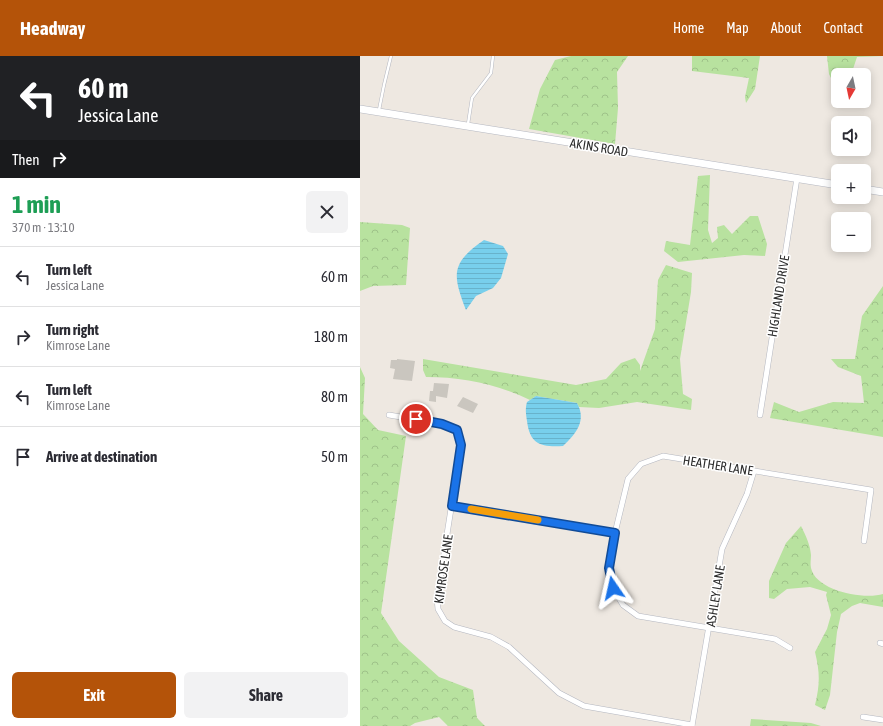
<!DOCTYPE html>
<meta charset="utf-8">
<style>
:root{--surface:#fff;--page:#f2f2f3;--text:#2b2b33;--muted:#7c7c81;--line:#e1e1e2;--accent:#b45309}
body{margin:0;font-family:"Asap Condensed",sans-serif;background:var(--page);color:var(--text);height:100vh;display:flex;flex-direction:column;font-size:15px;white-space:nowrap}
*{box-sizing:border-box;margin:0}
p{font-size:13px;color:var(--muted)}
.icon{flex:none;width:22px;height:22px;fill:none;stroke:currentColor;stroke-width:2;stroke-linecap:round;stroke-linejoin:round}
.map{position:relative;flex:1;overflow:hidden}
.details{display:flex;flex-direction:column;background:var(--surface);width:360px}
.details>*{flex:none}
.top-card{background:#202124;color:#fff;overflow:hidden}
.needle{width:26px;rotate:189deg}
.fabs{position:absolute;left:471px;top:12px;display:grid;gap:8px}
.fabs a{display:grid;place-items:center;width:40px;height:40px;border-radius:6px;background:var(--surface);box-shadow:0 2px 10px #0003;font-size:20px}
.pin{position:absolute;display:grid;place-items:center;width:34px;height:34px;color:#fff;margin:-17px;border:2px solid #fff;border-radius:50%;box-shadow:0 1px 4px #0007}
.me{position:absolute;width:44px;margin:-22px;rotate:349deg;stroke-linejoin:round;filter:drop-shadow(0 0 3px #0008)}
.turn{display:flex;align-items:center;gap:14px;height:84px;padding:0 12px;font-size:18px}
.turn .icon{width:52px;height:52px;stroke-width:2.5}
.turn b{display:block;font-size:28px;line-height:34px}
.then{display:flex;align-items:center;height:38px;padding:0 12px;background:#0003;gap:8px;font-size:15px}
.round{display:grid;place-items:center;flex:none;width:42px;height:42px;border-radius:6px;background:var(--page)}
.summary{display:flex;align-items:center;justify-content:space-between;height:68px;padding:0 12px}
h1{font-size:24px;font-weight:700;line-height:30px;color:#1e9e55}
.action{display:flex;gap:8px;margin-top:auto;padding:8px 12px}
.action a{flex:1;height:46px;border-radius:6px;background:var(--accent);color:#fff;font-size:16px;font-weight:700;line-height:46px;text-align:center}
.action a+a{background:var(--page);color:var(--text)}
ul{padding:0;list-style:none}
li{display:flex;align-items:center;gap:12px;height:60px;padding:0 12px;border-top:1px solid var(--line)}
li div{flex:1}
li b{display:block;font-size:15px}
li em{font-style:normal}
header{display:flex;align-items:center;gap:24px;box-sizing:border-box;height:56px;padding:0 20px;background:var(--accent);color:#fff}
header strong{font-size:19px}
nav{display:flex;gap:22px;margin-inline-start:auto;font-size:14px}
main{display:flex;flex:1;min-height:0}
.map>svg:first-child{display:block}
.forest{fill:url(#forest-crowns)}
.water{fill:url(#water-rules)}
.building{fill:#cac6bf}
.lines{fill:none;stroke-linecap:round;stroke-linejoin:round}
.lane-casing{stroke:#b4b7c0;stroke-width:3.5}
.street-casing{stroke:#b4b7c0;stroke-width:6}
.secondary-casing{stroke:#b4b7c0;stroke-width:8}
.lane{stroke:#fff;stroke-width:2.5}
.street{stroke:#fff;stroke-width:5}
.secondary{stroke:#fff;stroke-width:7}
.route-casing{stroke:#114b97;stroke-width:10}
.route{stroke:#1a73e8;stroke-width:7}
.slow{stroke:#f59e0b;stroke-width:7}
.labels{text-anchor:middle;stroke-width:3;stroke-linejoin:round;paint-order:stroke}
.street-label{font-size:13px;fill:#2d2d2d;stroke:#fff}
</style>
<header>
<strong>Headway</strong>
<nav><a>Home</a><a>Map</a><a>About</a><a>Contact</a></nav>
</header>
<main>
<section class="details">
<div class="top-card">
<div class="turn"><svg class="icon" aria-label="left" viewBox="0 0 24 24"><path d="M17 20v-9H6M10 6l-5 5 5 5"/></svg><div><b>60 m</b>Jessica Lane</div></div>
<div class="then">Then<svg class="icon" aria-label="right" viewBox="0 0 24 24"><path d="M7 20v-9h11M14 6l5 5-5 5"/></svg></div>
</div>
<div class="summary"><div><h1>1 min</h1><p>370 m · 13:10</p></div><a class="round"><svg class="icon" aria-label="close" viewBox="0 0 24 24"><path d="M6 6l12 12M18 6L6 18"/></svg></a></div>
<ul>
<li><svg class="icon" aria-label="left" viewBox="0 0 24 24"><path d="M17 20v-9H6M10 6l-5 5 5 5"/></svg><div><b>Turn left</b><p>Jessica Lane</p></div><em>60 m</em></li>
<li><svg class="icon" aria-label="right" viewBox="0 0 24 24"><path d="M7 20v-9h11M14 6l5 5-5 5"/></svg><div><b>Turn right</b><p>Kimrose Lane</p></div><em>180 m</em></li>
<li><svg class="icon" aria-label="left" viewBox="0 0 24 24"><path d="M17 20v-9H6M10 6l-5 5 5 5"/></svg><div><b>Turn left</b><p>Kimrose Lane</p></div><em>80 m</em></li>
<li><svg class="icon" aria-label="arrive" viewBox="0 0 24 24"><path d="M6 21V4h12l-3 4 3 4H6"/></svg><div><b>Arrive at destination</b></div><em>50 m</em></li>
</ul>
<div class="action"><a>Exit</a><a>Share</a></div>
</section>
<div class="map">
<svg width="523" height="670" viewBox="0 0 523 670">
<defs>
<pattern id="forest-crowns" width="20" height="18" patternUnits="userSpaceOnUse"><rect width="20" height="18" fill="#b8e29f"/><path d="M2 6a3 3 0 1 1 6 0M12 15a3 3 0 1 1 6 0" fill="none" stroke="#9ec289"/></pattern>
<pattern id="water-rules" width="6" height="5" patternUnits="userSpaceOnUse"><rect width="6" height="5" fill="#78cfec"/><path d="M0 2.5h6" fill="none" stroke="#68b2cb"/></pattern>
</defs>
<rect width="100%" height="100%" fill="#eee8e1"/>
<g class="forest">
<polygon points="211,0 268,0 257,16 258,52 255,88 169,73 180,33 195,4"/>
<polygon points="332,0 400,0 395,33 386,47 385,41 389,22 332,15"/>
<polygon points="467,0 523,0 497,1 491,19 478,19 478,29 474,28 469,18"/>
<polygon points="350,119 348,174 352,187 358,182 357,171 364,169 372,178 390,160 398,160 407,188 405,200 384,199 318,206 304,195 306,185 330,189 338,120"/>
<polygon points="0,166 42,169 50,172 46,229 13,230 0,235"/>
<path d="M306,209L332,217L331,236L320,303L323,338L332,343L331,354L277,346L239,352L219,351L217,347L176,340L170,344C137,328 102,321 66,321L63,314V303L216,329L246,323L261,307L275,302L280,309V315L295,273L298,224Z"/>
<polygon points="523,230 523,381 410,362 414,346 439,356 473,346 504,347 501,320 478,311 471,303 495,303 502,260"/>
<polygon points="0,311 5,322 3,358 18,374 46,380 21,557 39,585 79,621 113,634 117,662 125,670 88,670 79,661 55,667 50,670 0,670"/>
<path d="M441,470C446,480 450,488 451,499C451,503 450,508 451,512C456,535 504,544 523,538V551L500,547L492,550L481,558L477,576L470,639L465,654L455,649C460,628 460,617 455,596L467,573L471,559L466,539L467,536L450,531L427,533L414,543L409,542V525L426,487Z"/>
<polygon points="391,663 451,667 461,670 390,670"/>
</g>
<g class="water">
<path d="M124,184L143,190L148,198L141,222L133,232L116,240L106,254C92,218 91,207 124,184Z"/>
<path d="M176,340L217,347C227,365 216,378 203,390C181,391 170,389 167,365C166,358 165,353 167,346Z"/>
</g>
<g class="building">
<polygon points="37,303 55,305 52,325 33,323 35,313 30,312 31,304 37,304"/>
<polygon points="74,327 89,328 87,342 76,340 76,346 69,345 70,335 73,335"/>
<polygon points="103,341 118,348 113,357 97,350"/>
</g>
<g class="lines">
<g class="lane-casing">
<g id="lane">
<polyline points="19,54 24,29 31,0"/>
<polyline points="108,68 112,42 131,17 133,0"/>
</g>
</g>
<g class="street-casing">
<g id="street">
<polyline points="29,359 82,368 97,374 101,389 77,542 78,553 85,565 94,571 131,581 149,591 199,637 224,650 332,669"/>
<polyline points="400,359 437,122"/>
<polyline points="92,450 255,477"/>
<polyline points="520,587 523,588"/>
<polyline points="430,592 415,583 278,560 263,549 253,532 249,512 255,477 268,423 281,408 303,400 511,434 504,485"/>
<polyline points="503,661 523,664"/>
<polyline points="332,670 362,493 387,438 394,415"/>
</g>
</g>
<g class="secondary-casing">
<g id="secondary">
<polyline points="0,53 478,129"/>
<polyline points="504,133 523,136"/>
</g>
</g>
<use href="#lane" class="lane"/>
<use href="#street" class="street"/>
<use href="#secondary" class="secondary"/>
</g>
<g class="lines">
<g class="route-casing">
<polyline id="route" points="56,363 82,368 97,374 101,389 92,450 255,477 249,512 253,532"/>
</g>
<use href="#route" class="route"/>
<polyline class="slow" points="111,453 178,464"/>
</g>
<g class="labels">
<g class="street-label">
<text transform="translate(239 91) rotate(9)" y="5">AKINS ROAD</text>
<text transform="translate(418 240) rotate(-81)" y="5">HIGHLAND DRIVE</text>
<text transform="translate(358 409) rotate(9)" y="5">HEATHER LANE</text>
<text transform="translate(83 513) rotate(-82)" y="5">KIMROSE LANE</text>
<text transform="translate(355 540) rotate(-81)" y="5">ASHLEY LANE</text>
</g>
</g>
</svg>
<div class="fabs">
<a><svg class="needle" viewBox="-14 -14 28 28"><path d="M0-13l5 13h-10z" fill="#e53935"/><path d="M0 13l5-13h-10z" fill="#7c7c81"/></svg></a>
<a><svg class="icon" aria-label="sound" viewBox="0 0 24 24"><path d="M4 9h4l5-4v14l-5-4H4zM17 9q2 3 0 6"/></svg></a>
<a>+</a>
<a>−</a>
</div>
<div class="pin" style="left:56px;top:363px;background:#d93025"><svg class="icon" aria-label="arrive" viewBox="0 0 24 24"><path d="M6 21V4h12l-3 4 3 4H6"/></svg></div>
<svg class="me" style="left:253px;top:532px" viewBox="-20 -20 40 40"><path d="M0-17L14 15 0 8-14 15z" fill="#1a73e8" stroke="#fff" stroke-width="4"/></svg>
</div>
</main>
